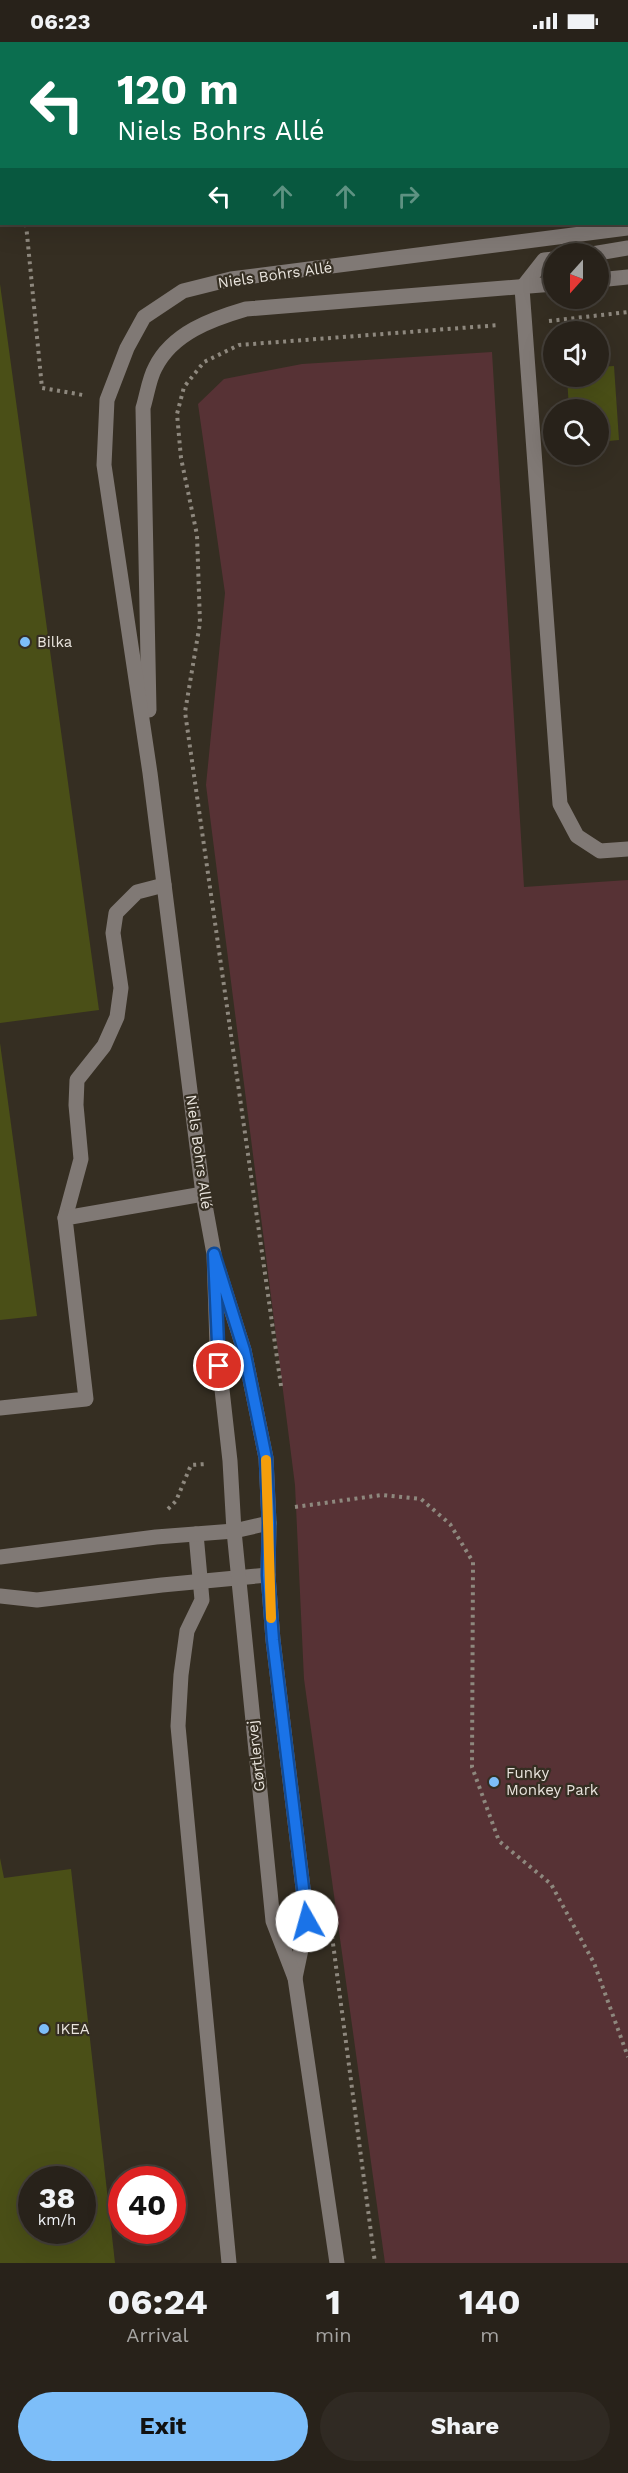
<!DOCTYPE html>
<meta charset="utf-8">
<style>
:root{--surface:#28221a;--page:#302a23;--text:#f1f3f6;--muted:#a5a4a2;--line:#443f39;--accent:#7dbef9}
body{margin:0;font-family:"Work Sans",sans-serif;background:var(--page);color:var(--text);height:100vh;display:flex;flex-direction:column;font-size:22px;white-space:nowrap}
*{box-sizing:border-box;margin:0}
p{font-size:20px;color:var(--muted)}
.icon{flex:none;width:33px;height:33px;fill:none;stroke:currentColor;stroke-width:2;stroke-linecap:round;stroke-linejoin:round}
.map{position:relative;height:2221px;overflow:hidden}
.drawer{display:flex;flex-direction:column;background:var(--surface);flex:1}
.drawer>*{flex:none}
.hud{position:absolute;left:0px;top:0px;width:628px;height:183px;box-shadow:0 6px 24px #0002,0 0 0 2px var(--line);background:#0b6e4f;color:#fff;overflow:hidden}
.needle{width:39px;rotate:201deg}
.tools{position:absolute;left:543px;top:201px;display:grid;gap:12px}
.tools a{display:grid;place-items:center;width:66px;height:66px;border-radius:50%;background:var(--surface);box-shadow:0 6px 24px #0002,0 0 0 2px var(--line);font-size:30px}
.speed{position:absolute;left:18px;top:2124px;display:flex;gap:12px;font-size:30px;font-weight:700;text-align:center}
.speed>*{display:grid;place-content:center;width:78px;height:78px;border-radius:50%;background:var(--surface);box-shadow:0 6px 24px #0002,0 0 0 2px var(--line);line-height:1}
.speed small{font-size:15px;font-weight:400}
.speed .limit{border:9px solid #d22;background:#fff;color:#111}
.pin{position:absolute;display:grid;place-items:center;width:51px;height:51px;color:#fff;margin:-26px;border:3px solid #fff;border-radius:50%;box-shadow:0 2px 6px #0007}
.me{position:absolute;width:66px;margin:-33px;rotate:353deg;stroke-linejoin:round;filter:drop-shadow(0 0 4px #0008)}
.turn{display:flex;align-items:center;gap:21px;height:126px;padding:0 18px;font-size:27px}
.turn .icon{width:78px;height:78px;stroke-width:2.5}
.turn b{display:block;font-size:42px;line-height:51px}
.lanes{display:flex;align-items:center;height:57px;padding:0 18px;background:#0003;justify-content:center;gap:30px;direction:ltr}
.lanes .off{opacity:.35}
.eta{display:flex;justify-content:space-evenly;align-items:center;height:102px;text-align:center}
.eta b{font-size:36px;font-weight:700;line-height:42px}
.primary-button{display:flex;gap:12px;margin-top:auto;padding:12px 18px}
.primary-button a{flex:1;height:69px;border-radius:36px;background:var(--accent);color:#111;font-size:24px;font-weight:700;line-height:69px;text-align:center}
.primary-button a+a{background:var(--page);color:var(--text)}
.status{display:flex;justify-content:space-between;align-items:center;height:42px;padding:0 30px;background:var(--surface);direction:ltr}
.status svg{height:16px;fill:currentColor}
.map>svg:first-child{display:block}
.green{fill:#573235}
.building{fill:#4a4f17;fill-rule:evenodd}
.lines{fill:none;stroke-linecap:round;stroke-linejoin:round}
.path{stroke:#8e887e;stroke-width:4;stroke-dasharray:3 4.5;stroke-linecap:butt}
.minor{stroke:#807975;stroke-width:15}
.route-casing{stroke:#114b97;stroke-width:15}
.route{stroke:#1a73e8;stroke-width:10}
.slow{stroke:#f59e0b;stroke-width:10}
.poi-dot{fill:#7dbef9;stroke:#352e22;stroke-width:2}
.labels{text-anchor:middle;stroke-width:4.5;stroke-linejoin:round;paint-order:stroke}
.street-label{font-size:15px;fill:#e9e4dd;stroke:#352e22}
.poi-label{font-size:15px;fill:#e9e4dd;stroke:#352e22;text-anchor:start}
</style>
<div class="status"><b>06:23</b><svg viewBox="0 0 49 12"><path d="M0 12V9h3v3zM5 12V6h3v6zM10 12V3h3v9zM15 12V0h3v12zM26 1h20v11H26zM47 4h2v5h-2z"/></svg></div>
<div class="map">
<svg width="628" height="2221" viewBox="0 0 628 2221">
<rect width="100%" height="100%" fill="#352e22"/>
<polygon class="green" points="492,310 524,845 628,838 628,2221 385,2221 304,1637 295,1443 206,743 225,551 198,362 224,337 302,322"/>
<g class="building">
<polygon points="0,242 99,968 0,981"/>
<polygon points="614,324 619,398 598,400 598,368 569,368 567,334 598,334 598,325"/>
<polygon points="0,1001 37,1274 0,1278"/>
<path d="M0,1816L4,1836L71,1827L115,2221H0ZM32,2138H82V2188H32Z"/>
</g>
<g class="lines">
<g class="path">
<polyline points="26,182 42,346 83,353"/>
<polyline points="549,279 628,270"/>
<polyline points="281,1344 185,670 200,581 197,493 181,416 177,372 184,345 204,320 239,303 500,283"/>
<polyline points="295,1465 382,1453 421,1457 450,1482 473,1520 472,1725 499,1799 551,1842 594,1921 628,2015"/>
<polyline points="168,1467 176,1459 191,1423 206,1422"/>
<polyline points="332,1894 375,2221"/>
</g>
<g class="minor">
<polyline points="48,0 48,2"/>
<polyline points="601,0 601,2"/>
<polyline points="498,2 510,0"/>
<polyline points="592,212 628,206"/>
<polyline points="554,217 544,218 522,246 560,762 577,794 600,809 628,807"/>
<polyline points="598,238 628,235"/>
<path d="M149,668L143,366C147,353 149,337 155,326C172,291 212,277 246,267L554,242"/>
<polyline points="65,1176 81,1117 76,1063 77,1038 104,1004 117,975 121,946 113,891 116,871 137,850 164,843"/>
<polyline points="219,1229 244,1308 266,1416 269,1481 268,1533 273,1598 307,1879 295,1936"/>
<polyline points="0,1366 86,1357 65,1176 203,1152"/>
<polyline points="196,1492 202,1558 187,1589 181,1633 178,1684 229,2221"/>
<polyline points="0,1515 156,1495 234,1489 269,1481"/>
<polyline points="0,1554 37,1558 162,1543 268,1533"/>
<polyline points="337,2221 295,1936 273,1879 234,1489 230,1419 217,1303 214,1212 203,1152 150,731 104,423 107,358 127,306 144,275 183,249 231,237 628,186"/>
</g>
</g>
<g class="lines">
<g class="route-casing">
<polyline id="route" points="219,1324 214,1212 244,1308 266,1416 269,1481 268,1533 273,1598 307,1879"/>
</g>
<use href="#route" class="route"/>
<polyline class="slow" points="266,1418 271,1576"/>
</g>
<g class="poi-dot">
<circle cx="25" cy="600" r="6"/>
<circle cx="494" cy="1740" r="6"/>
<circle cx="44" cy="1987" r="6"/>
</g>
<g class="labels">
<g class="street-label">
<text transform="translate(275 233) rotate(-8)" y="5">Niels Bohrs Allé</text>
<text transform="translate(199 1110) rotate(82)" y="5">Niels Bohrs Allé</text>
<text transform="translate(256 1714) rotate(-96)" y="5">Gørtlervej</text>
</g>
<g class="poi-label">
<text x="37" y="605">Bilka</text>
<text x="506" y="1736">Funky<tspan x="506" dy="17">Monkey Park</tspan></text>
<text x="56" y="1992">IKEA</text>
</g>
</g>
</svg>
<div class="tools">
<a><svg class="needle" viewBox="-14 -14 28 28"><path d="M0-13l5 13h-10z" fill="#e53935"/><path d="M0 13l5-13h-10z" fill="#a5a4a2"/></svg></a>
<a><svg class="icon" aria-label="sound" viewBox="0 0 24 24"><path d="M4 9h4l5-4v14l-5-4H4zM17 9q2 3 0 6"/></svg></a>
<a><svg class="icon" aria-label="search" viewBox="0 0 24 24"><circle cx="10" cy="10" r="6"/><path d="M15 15l6 6"/></svg></a>
</div>
<div class="speed"><div>38<small>km/h</small></div><div class="limit">40</div></div>
<div class="pin" style="left:219px;top:1324px;background:#d93025"><svg class="icon" aria-label="arrive" viewBox="0 0 24 24"><path d="M6 21V4h12l-3 4 3 4H6"/></svg></div>
<svg class="me" style="left:307px;top:1879px" viewBox="-20 -20 40 40"><circle r="19" fill="#fff"/><path d="M0-13L10 11 0 6-10 11z" fill="#1a73e8"/></svg>
<div class="hud">
<div class="turn"><svg class="icon" aria-label="left" viewBox="0 0 24 24"><path d="M17 20v-9H6M10 6l-5 5 5 5"/></svg><div><b>120 m</b>Niels Bohrs Allé</div></div>
<div class="lanes"><svg class="icon" aria-label="left" viewBox="0 0 24 24"><path d="M17 20v-9H6M10 6l-5 5 5 5"/></svg><svg class="icon off" aria-label="ahead" viewBox="0 0 24 24"><path d="M12 20V5M6 11l6-6 6 6"/></svg><svg class="icon off" aria-label="ahead" viewBox="0 0 24 24"><path d="M12 20V5M6 11l6-6 6 6"/></svg><svg class="icon off" aria-label="right" viewBox="0 0 24 24"><path d="M7 20v-9h11M14 6l5 5-5 5"/></svg></div>
</div>
</div>
<section class="drawer">
<div class="eta">
<div><b>06:24</b><p>Arrival</p></div>
<div><b>1</b><p>min</p></div>
<div><b>140</b><p>m</p></div>
</div>
<div class="primary-button"><a>Exit</a><a>Share</a></div>
</section>
